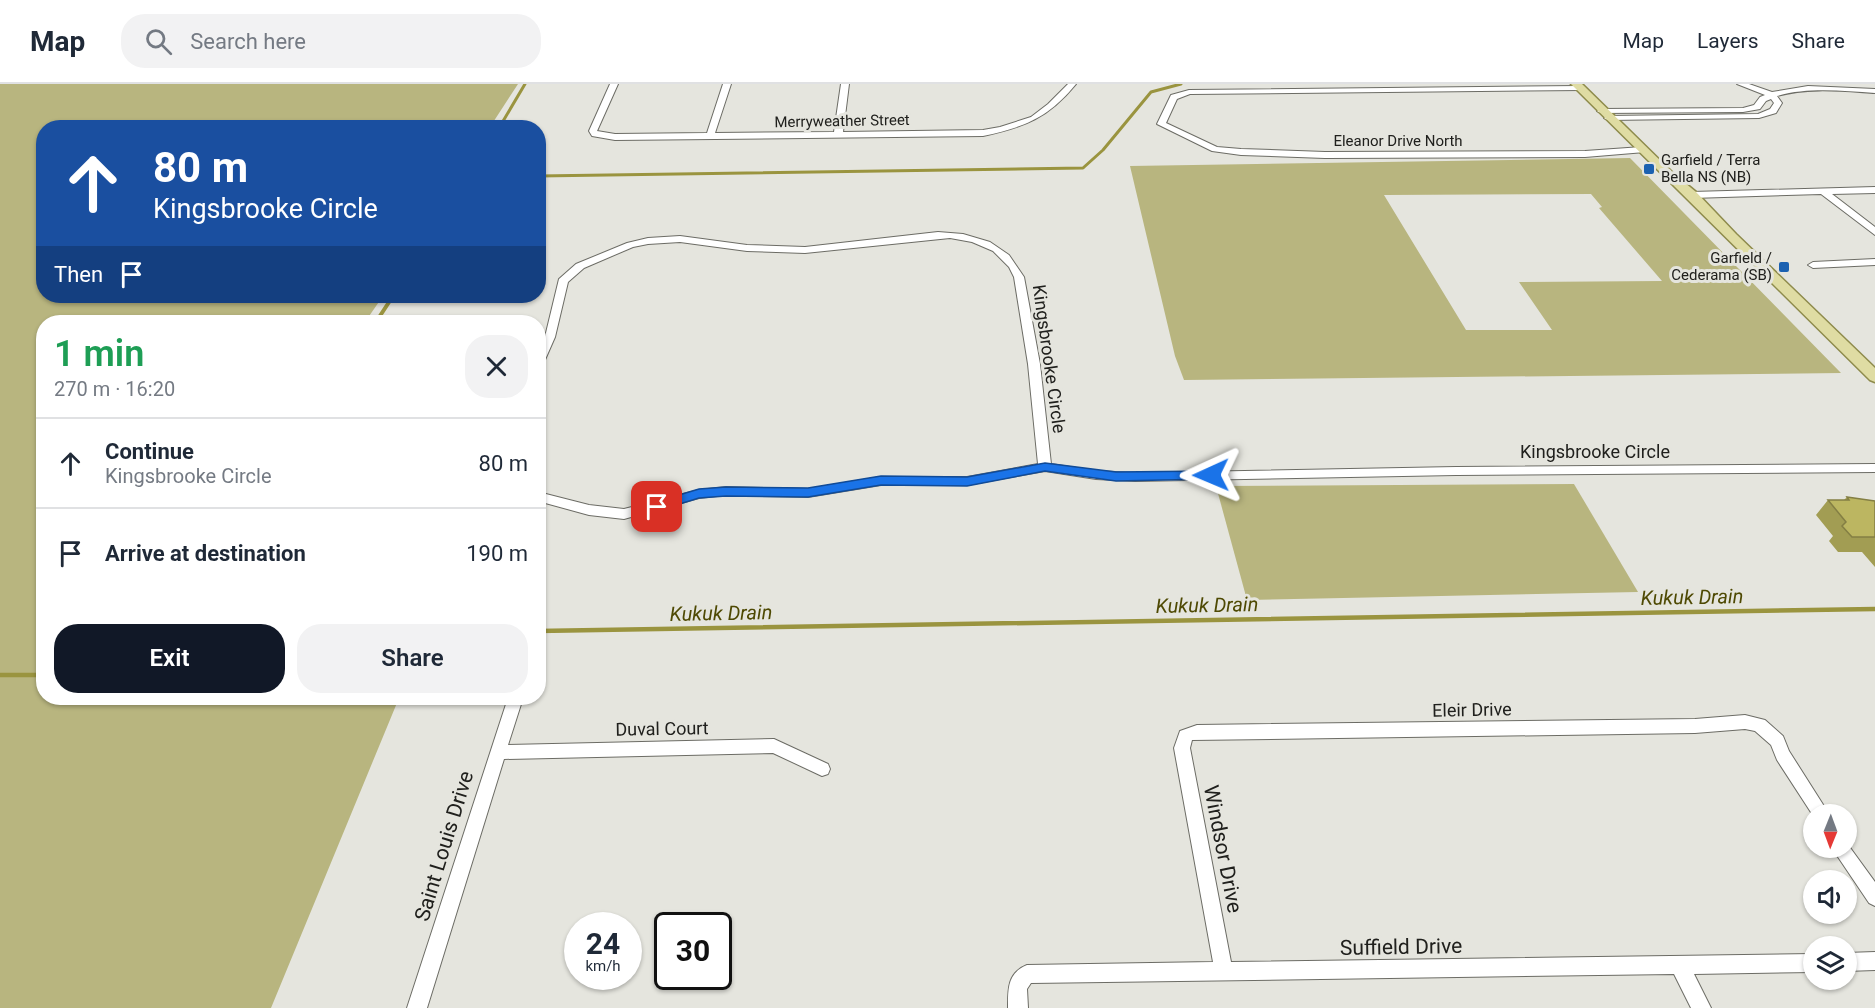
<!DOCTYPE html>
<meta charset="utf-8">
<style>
:root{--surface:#fff;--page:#f2f2f3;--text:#1f2937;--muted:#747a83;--line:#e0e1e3;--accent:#111827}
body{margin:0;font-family:Roboto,sans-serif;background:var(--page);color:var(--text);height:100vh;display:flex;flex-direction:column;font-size:22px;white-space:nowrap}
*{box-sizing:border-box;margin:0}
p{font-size:20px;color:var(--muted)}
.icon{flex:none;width:33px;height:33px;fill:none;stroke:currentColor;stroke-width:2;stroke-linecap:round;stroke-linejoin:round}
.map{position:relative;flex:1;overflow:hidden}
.panel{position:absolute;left:36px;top:231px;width:510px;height:390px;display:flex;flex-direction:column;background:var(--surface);border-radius:24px;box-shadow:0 2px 4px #0004}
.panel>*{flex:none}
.hud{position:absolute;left:36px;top:36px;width:510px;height:183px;border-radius:24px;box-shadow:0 2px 4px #0004;background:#1a4fa0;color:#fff;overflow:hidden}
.needle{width:39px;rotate:181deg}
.tools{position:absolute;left:1803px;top:720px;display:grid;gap:12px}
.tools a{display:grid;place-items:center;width:54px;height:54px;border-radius:50%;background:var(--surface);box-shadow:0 2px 4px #0004;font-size:30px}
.speed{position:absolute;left:564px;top:828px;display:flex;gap:12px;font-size:30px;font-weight:700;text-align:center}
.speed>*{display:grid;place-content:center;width:78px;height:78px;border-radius:50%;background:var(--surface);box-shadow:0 2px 4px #0004;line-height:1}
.speed small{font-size:15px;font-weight:400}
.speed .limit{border:3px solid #111;border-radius:9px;background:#fff;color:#111}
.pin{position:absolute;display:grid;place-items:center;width:51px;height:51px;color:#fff;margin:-26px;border-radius:12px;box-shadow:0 3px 9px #0006}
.me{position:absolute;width:66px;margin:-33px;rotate:269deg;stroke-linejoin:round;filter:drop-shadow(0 0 4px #0008)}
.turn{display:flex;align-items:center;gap:21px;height:126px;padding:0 18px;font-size:27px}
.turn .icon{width:78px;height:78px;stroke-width:2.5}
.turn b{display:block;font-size:42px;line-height:51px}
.then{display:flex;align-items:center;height:57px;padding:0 18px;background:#0003;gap:12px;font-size:22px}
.round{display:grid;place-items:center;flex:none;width:63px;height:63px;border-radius:24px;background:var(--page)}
.head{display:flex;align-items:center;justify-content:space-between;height:102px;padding:0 18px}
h1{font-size:36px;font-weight:600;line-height:45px;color:#1e9e55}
.button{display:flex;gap:12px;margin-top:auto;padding:12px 18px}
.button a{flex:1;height:69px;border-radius:24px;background:var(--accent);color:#fff;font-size:24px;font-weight:600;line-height:69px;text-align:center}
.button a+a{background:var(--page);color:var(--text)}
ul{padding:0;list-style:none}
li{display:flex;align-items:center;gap:18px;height:90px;padding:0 18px;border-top:2px solid var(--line)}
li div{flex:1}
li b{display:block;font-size:22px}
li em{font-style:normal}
header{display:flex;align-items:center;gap:36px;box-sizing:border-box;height:84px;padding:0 30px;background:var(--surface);border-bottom:2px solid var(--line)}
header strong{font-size:28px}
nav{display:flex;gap:33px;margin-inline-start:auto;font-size:21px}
.search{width:420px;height:54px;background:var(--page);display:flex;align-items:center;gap:15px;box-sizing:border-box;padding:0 21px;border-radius:24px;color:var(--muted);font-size:22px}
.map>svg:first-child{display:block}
.green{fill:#b8b57f;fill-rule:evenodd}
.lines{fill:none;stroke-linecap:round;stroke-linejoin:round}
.stream-far2{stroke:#9a943f;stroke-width:3}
.stream-far1{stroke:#9a943f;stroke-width:4}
.stream{stroke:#9a943f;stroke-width:4.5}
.minor-casing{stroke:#6c6c65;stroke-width:2}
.major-casing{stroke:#8e8b4c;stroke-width:3}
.minor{fill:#fff;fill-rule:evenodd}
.major{fill:#dfdca3;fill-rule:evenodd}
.wall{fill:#a29d53}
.building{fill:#bcb661;stroke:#847f44;stroke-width:1.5}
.route{fill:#1a73e8;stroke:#114b97;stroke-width:1.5}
.poi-dot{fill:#1b61b1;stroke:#e5e5de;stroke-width:2}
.labels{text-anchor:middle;stroke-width:6;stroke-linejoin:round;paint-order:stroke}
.far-street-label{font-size:15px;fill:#20201d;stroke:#e5e5de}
.far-poi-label{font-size:15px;fill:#20201d;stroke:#e5e5de;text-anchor:start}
.street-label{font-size:18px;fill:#20201d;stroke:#e5e5de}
.water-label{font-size:20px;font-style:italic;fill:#4e4903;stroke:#e5e5de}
.near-street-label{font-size:21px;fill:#20201d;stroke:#e5e5de}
</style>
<header>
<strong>Map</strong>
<div class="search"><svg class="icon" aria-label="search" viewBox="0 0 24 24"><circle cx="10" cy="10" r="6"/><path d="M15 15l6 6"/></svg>Search here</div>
<nav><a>Map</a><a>Layers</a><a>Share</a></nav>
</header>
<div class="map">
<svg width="1875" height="924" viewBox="0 0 1875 924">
<rect width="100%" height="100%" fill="#e5e5de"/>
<g class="green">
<polygon points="0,0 518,0 490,43 44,44 44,212 383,212 365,238 44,238 44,614 399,614 271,924 0,924"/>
<path d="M1630,74L1841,289L1184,296L1175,272L1130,82ZM1591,110L1602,123L1599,124L1662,197L1519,198L1552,246H1466L1384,111Z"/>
<polygon points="1574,400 1638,508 1247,516 1216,402"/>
</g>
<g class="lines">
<g class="stream-far2">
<polyline points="499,44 525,0"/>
<polyline points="538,92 1083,84 1103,66 1151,8 1181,0"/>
</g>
<polyline class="stream-far1" points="376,238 393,212"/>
<g class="stream">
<polyline points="538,547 1875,525"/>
<polyline points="0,591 44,591"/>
</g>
<g class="minor-casing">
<g id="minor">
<path d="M610,0H618L597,47L615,50L707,49L723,0H731L715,49L834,48L841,0H849L843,48L983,46L1000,43L1031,33L1048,20L1068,0H1076C1048,34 1025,43 983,52L615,56L592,52L589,47Z"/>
<path d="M1737,0H1749L1772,8L1808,2L1875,5V9C1843,7 1808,3 1777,12L1782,19L1776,29L1759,34L1608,36L1604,34L1608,32L1758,30L1770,25L1774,19L1771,15L1766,17L1760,25L1743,28L1601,29L1597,27L1601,25L1743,24L1754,21L1760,13L1765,11Z"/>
<polygon points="1580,2 1584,4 1583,6 1190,10 1177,15 1166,39 1217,63 1241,65 1325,68 1585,67 1642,63 1645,64 1645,68 1585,73 1325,74 1241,71 1212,67 1157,40 1171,11 1189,6"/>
<polygon points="1875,103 1875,109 1832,110 1875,143 1875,151 1821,110 1692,114 1687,111 1692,108"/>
<polygon points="938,148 963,150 990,158 1009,171 1024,193 1040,280 1051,380 1096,387 1135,389 1456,383 1875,380 1875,388 1456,391 1135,397 1096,395 1045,387 967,401 881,401 808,413 726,411 699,414 624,435 589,431 538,417 538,408 589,421 624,425 699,406 726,403 808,405 881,393 967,393 1038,380 1028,280 1014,193 1009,183 993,167 972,158 950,154 805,169 747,167 680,158 648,160 633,163 584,184 568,198 555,253 544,278 538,281 538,265 545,253 559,195 576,180 627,159 648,154 680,152 747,161 805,163"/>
<polygon points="1875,175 1875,181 1813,184 1808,181 1813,178"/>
<polygon points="508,614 523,614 508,661 774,655 828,680 830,685 828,690 822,692 773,669 504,675 427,924 407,924"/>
<path d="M1745,631L1765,636L1783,652L1789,667L1829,730H1814V733L1777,676L1771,661L1755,647L1745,645L1695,649L1192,656L1190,664L1231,878L1814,870V888L1694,890L1711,924H1691L1674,890L1031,899L1027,905L1028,924H1008C1008,906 1007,889 1027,881L1213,878L1174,664L1180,647L1197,641L1695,635Z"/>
<polygon points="1846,758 1875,798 1875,822 1869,819 1836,770 1834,764 1846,764"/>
<polygon points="1875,868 1875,886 1846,887 1846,869"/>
</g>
</g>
<g class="major-casing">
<polygon id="major" points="1571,0 1582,0 1673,89 1696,108 1736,150 1875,284 1875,298 1870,296"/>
</g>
<use href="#minor" class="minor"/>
<use href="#major" class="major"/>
</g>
<polygon class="wall" points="1847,413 1875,417 1875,483 1862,468 1838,468 1829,457 1833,452 1816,431 1828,416 1844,416"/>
<polygon class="building" points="1847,413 1875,417 1875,453 1852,453 1842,442 1846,438 1828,416 1849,416"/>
<polygon class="route" points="1045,379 1116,388 1211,387 1217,391 1211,395 1116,397 1045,387 967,402 881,401 808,413 726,412 699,414 657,427 650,423 652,419 699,405 726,403 808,404 881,392 967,393"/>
<g class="poi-dot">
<rect x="1643" y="79" width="12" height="12" rx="3"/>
<rect x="1778" y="177" width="12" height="12" rx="3"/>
</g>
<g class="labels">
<g class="far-street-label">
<text transform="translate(842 37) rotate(-1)" y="5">Merryweather Street</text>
<text x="1398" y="62">Eleanor Drive North</text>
</g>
<g class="far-poi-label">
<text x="1661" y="81">Garfield / Terra<tspan x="1661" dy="17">Bella NS (NB)</tspan></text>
<text x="1772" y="179" text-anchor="end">Garfield /<tspan x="1772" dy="17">Cederama (SB)</tspan></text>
</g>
<g class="street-label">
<text transform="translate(1049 275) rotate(82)" y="6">Kingsbrooke Circle</text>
<text x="1595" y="374">Kingsbrooke Circle</text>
<text transform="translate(1472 626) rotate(-1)" y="6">Eleir Drive</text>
<text transform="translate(662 645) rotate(-1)" y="6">Duval Court</text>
</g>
<g class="water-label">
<text transform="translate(1692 513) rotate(-1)" y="7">Kukuk Drain</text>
<text transform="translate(1207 521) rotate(-1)" y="7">Kukuk Drain</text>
<text transform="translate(721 529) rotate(-1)" y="7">Kukuk Drain</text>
</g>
<g class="near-street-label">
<text transform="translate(444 762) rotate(-73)" y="7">Saint Louis Drive</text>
<text transform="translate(1223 765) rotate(79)" y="7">Windsor Drive</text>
<text transform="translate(1401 863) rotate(-1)" y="7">Suffield Drive</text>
</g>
</g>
</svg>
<div class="tools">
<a><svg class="needle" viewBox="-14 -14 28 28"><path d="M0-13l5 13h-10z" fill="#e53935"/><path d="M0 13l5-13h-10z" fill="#747a83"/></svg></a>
<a><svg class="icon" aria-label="sound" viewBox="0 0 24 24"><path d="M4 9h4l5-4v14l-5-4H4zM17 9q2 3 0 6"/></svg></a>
<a><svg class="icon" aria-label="layers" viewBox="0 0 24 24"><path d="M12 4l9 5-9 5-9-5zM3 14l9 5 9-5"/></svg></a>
</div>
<div class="speed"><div>24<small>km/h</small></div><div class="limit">30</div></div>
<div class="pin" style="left:657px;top:423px;background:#d93025"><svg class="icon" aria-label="arrive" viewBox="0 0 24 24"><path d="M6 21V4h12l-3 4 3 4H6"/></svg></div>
<svg class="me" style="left:1211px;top:391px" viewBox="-20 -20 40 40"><path d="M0-17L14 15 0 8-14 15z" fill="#1a73e8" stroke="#fff" stroke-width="4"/></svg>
<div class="hud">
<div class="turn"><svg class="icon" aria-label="ahead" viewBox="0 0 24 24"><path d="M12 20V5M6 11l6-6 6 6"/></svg><div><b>80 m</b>Kingsbrooke Circle</div></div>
<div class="then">Then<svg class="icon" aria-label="arrive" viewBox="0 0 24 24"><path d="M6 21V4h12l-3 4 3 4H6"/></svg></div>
</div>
<section class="panel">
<div class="head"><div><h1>1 min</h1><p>270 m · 16:20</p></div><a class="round"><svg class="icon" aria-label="close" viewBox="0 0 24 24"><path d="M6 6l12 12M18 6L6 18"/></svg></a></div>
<ul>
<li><svg class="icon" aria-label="ahead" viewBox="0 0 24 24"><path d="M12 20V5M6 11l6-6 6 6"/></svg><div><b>Continue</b><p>Kingsbrooke Circle</p></div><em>80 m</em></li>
<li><svg class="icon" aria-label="arrive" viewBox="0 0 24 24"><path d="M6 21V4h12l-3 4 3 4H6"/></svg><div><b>Arrive at destination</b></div><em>190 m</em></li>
</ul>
<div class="button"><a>Exit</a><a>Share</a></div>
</section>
</div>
